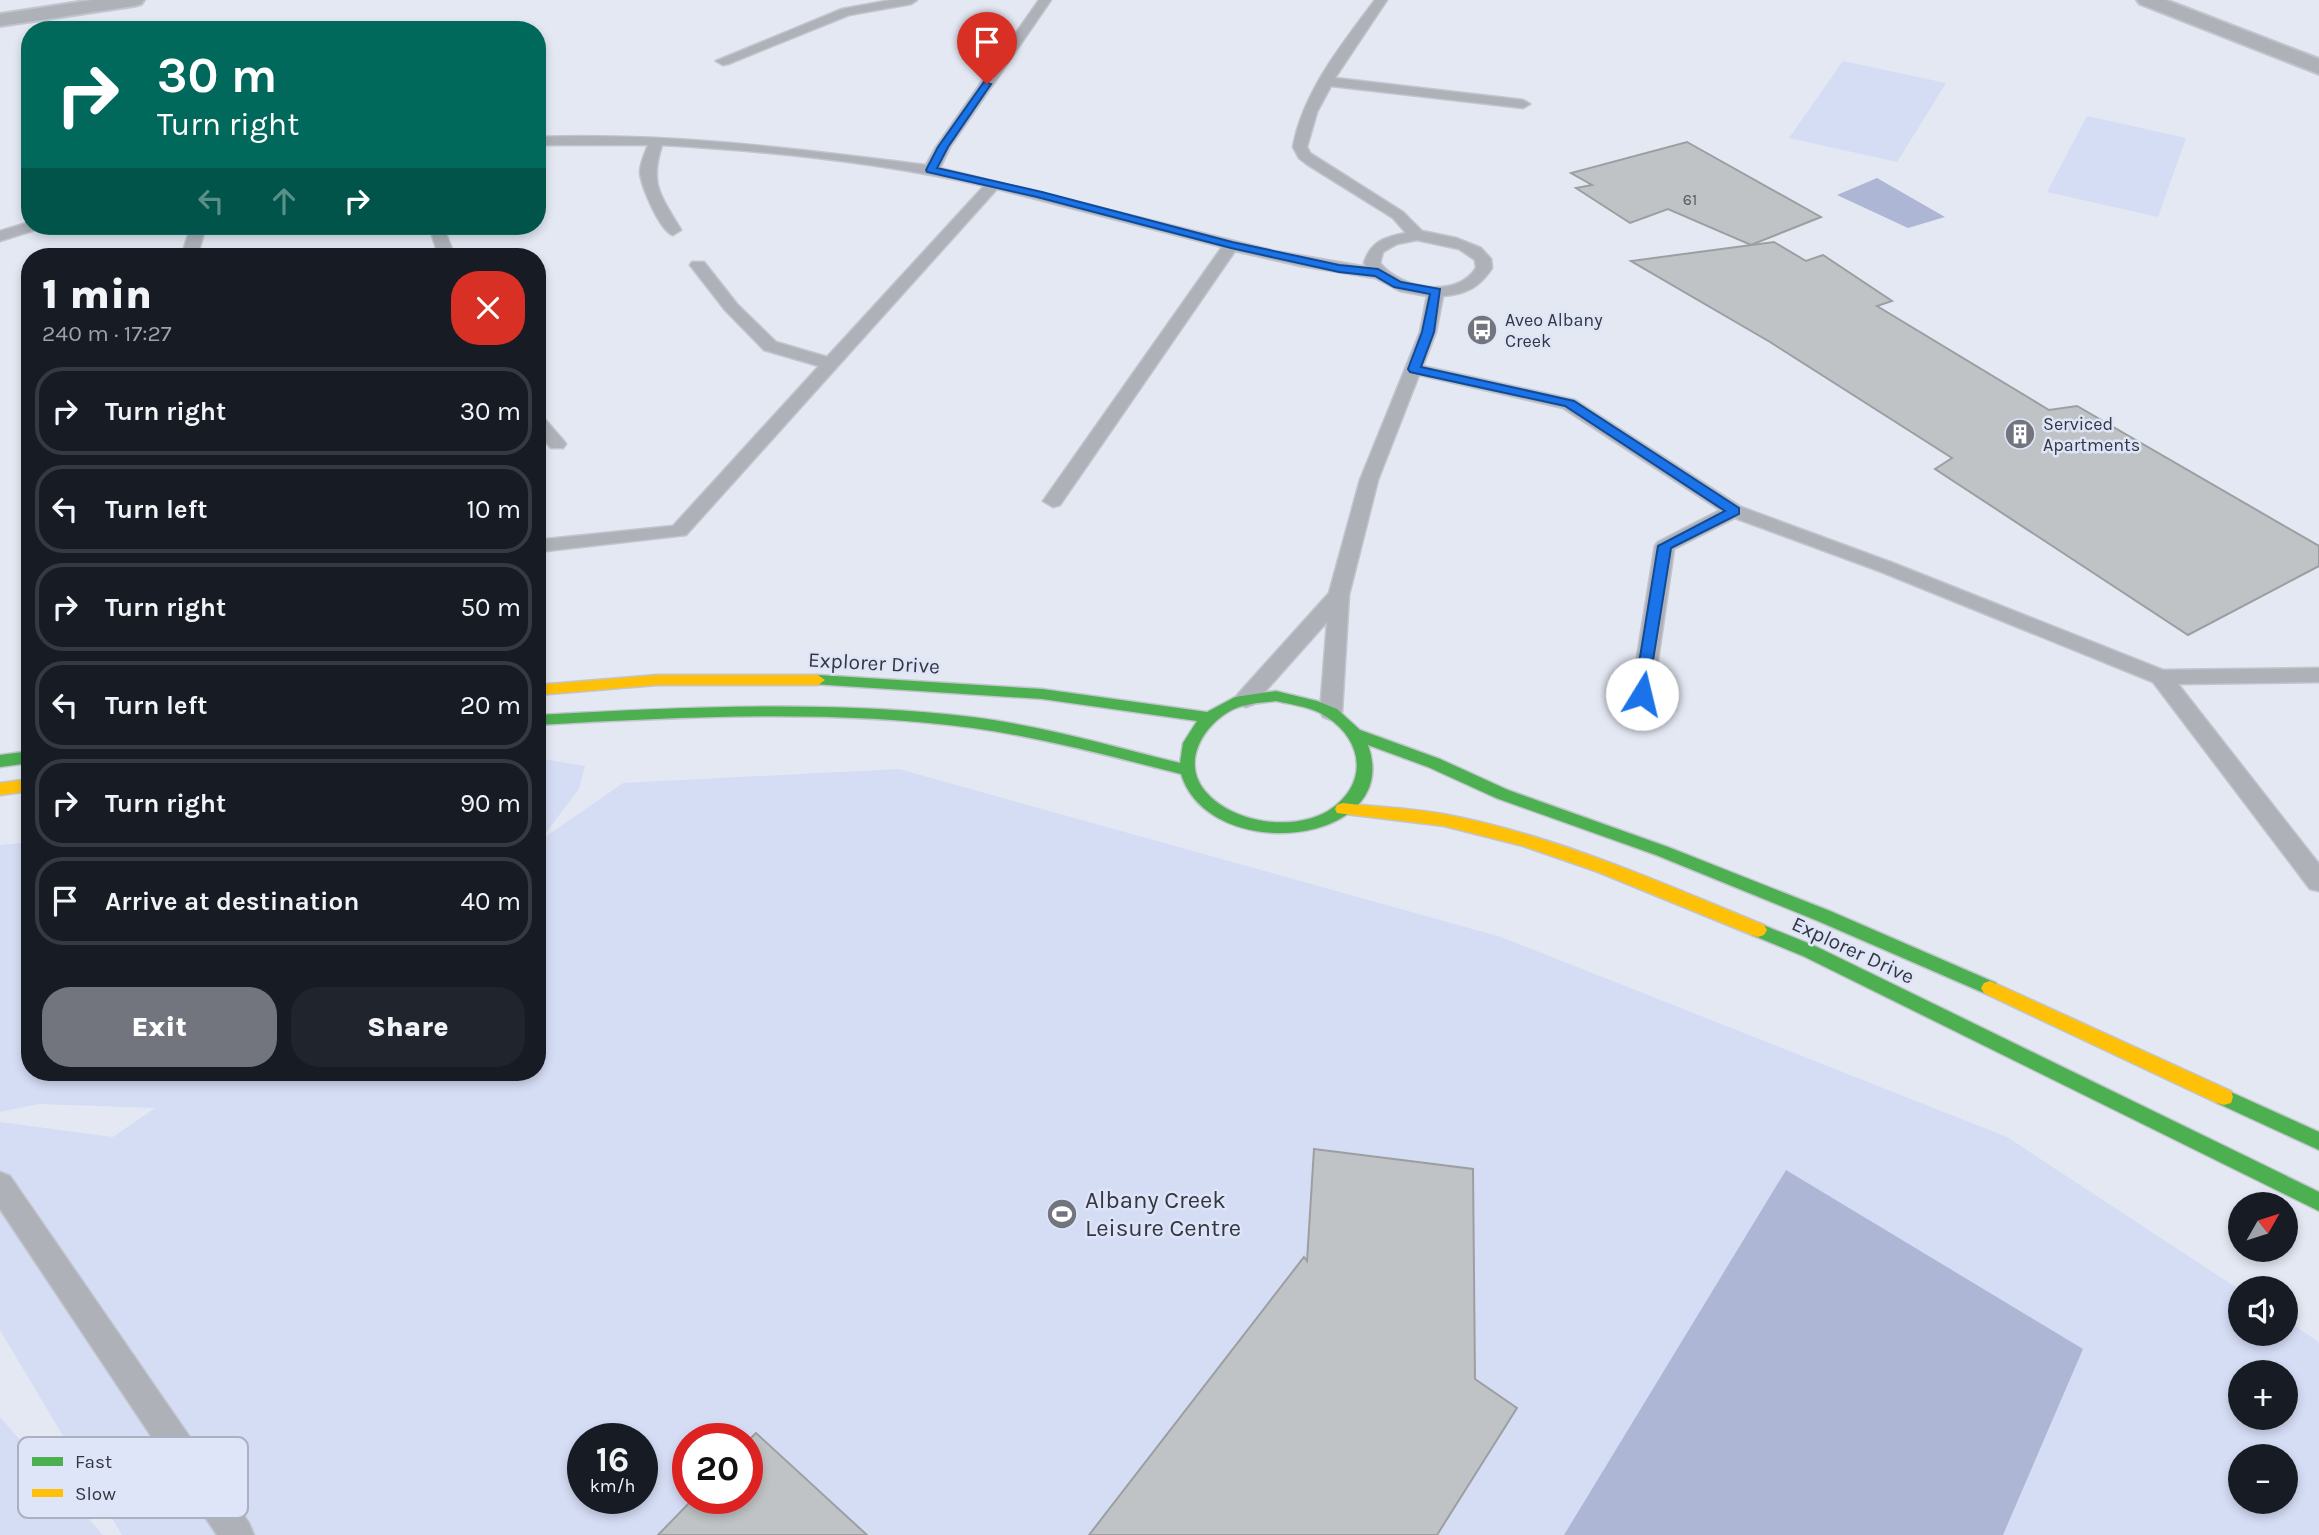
<!DOCTYPE html>
<meta charset="utf-8">
<style>
:root{--surface:#171b24;--page:#20242c;--text:#f1f3f6;--muted:#9ea1a6;--line:#363941;--accent:#72757e}
body{margin:0;font-family:Karla,sans-serif;background:var(--page);color:var(--text);height:100vh;display:flex;flex-direction:column;font-size:26px;white-space:nowrap}
*{box-sizing:border-box;margin:0}
p{font-size:23px;color:var(--muted)}
.icon{flex:none;width:38px;height:38px;fill:none;stroke:currentColor;stroke-width:2;stroke-linecap:round;stroke-linejoin:round}
.map{position:relative;flex:1;overflow:hidden}
.panel{position:absolute;left:21px;top:248px;width:525px;height:833px;display:flex;flex-direction:column;background:var(--surface);border-radius:28px;box-shadow:0 4px 10px #0003}
.panel>*{flex:none}
.guide{position:absolute;left:21px;top:21px;width:525px;height:214px;border-radius:28px;box-shadow:0 4px 10px #0003;background:#00695c;color:#fff;overflow:hidden}
.needle{width:46px;rotate:51deg}
.controls{position:absolute;left:2228px;top:1192px;display:grid;gap:14px}
.controls a{display:grid;place-items:center;width:70px;height:70px;border-radius:50%;background:var(--surface);box-shadow:0 4px 10px #0003;font-size:35px}
.speed{position:absolute;left:567px;top:1423px;display:flex;gap:14px;font-size:35px;font-weight:700;text-align:center}
.speed>*{display:grid;place-content:center;width:91px;height:91px;border-radius:50%;background:var(--surface);box-shadow:0 4px 10px #0003;line-height:1}
.speed small{font-size:18px;font-weight:400}
.speed .limit{border:10px solid #d22;background:#fff;color:#111}
.pin{position:absolute;display:grid;place-items:center;width:60px;height:60px;color:#fff;margin:-72px -30px;border-radius:50% 50% 50% 0;rotate:-45deg;box-shadow:0 0 7px #0007}
.pin .icon{rotate:45deg}
.me{position:absolute;width:77px;margin:-38px;rotate:9deg;stroke-linejoin:round;filter:drop-shadow(0 0 5px #0008)}
.turn{display:flex;align-items:center;gap:24px;height:147px;padding:0 21px;font-size:32px}
.turn .icon{width:91px;height:91px;stroke-width:2.5}
.turn b{display:block;font-size:49px;line-height:60px}
.lanes{display:flex;align-items:center;height:66px;padding:0 21px;background:#0003;justify-content:center;gap:35px;direction:ltr}
.lanes .off{opacity:.35}
.round{display:grid;place-items:center;flex:none;width:74px;height:74px;border-radius:28px;background:var(--page)}
.overview{display:flex;align-items:center;justify-content:space-between;height:119px;padding:0 21px}
h1{font-size:42px;font-weight:800;line-height:52px}
.cta{display:flex;gap:14px;margin-top:auto;padding:14px 21px}
.cta a{flex:1;height:80px;border-radius:28px;background:var(--accent);color:#fff;font-size:28px;font-weight:800;line-height:80px;text-align:center}
.cta a+a{background:var(--page);color:var(--text)}
ul{padding:0;list-style:none}
li{display:flex;align-items:center;gap:21px;height:88px;margin:0 14px 10px;padding:0 7px;border:4px solid var(--line);border-radius:28px}
li div{flex:1}
li b{display:block;font-size:26px}
li em{font-style:normal}
.map>svg:first-child{display:block}
.green{fill:#d5ddf5;fill-rule:evenodd}
.water{fill:#adb6d4}
.building{fill:#bfc3c5;stroke:#9c9fa2;stroke-width:2}
.lines{fill:none;stroke-linecap:round;stroke-linejoin:round}
.lane-casing{stroke:#c2c5cd;stroke-width:3}
.street-casing{stroke:#c2c5cd;stroke-width:4}
.fast-casing{stroke:#c2c5cd;stroke-width:3}
.slow-casing{stroke:#c2c5cd;stroke-width:3}
.lane{fill:#aeb1b8;fill-rule:evenodd}
.street{fill:#aeb1b8;fill-rule:evenodd}
.fast{fill:#4caf50;fill-rule:evenodd}
.slow{fill:#ffc107;fill-rule:evenodd}
.route{fill:#1a73e8;stroke:#114b97;stroke-width:2}
.labels{text-anchor:middle;stroke-width:5;stroke-linejoin:round;paint-order:stroke}
.far-number-label{font-size:16px;fill:#575a60}
.far-poi-label{font-size:18px;fill:#34373f;stroke:#dee5f9;text-anchor:start}
.street-label{font-size:21px;fill:#34373f;stroke:#dee5f9}
.near-poi-label{font-size:24px;fill:#34373f;stroke:#dee5f9;text-anchor:start}
.key{fill:#dee5f9;stroke:#abb1c1;stroke-width:2}
.key-label{font-size:19px;fill:#34373f}
</style>
<div class="map">
<svg width="2319" height="1535" viewBox="0 0 2319 1535">
<rect width="100%" height="100%" fill="#e4e8f3"/>
<g class="green">
<polygon points="1843,61 1946,83 1897,162 1789,138"/>
<polygon points="2087,116 2186,138 2158,217 2047,192"/>
<path d="M537,758L585,766L579,789L545,834V837L623,783L899,769L1501,937L2007,1137L2240,1290V1334H2286V1320L2316,1340L2319,1344V1535H122L0,1330V1122L113,1137L155,1108L39,1104L0,1112V845L30,842V1073H537ZM2240,1372H2286V1418H2240ZM583,1438H642V1498H583ZM688,1438H747V1498H688ZM2240,1456H2286V1502H2240Z"/>
<polygon points="0,1417 103,1535 0,1535"/>
</g>
<g class="water">
<polygon points="1877,178 1945,217 1908,228 1837,195"/>
<polygon points="1786,1170 2083,1349 2003,1535 1564,1535"/>
</g>
<g class="building">
<polygon points="1687,142 1821,217 1751,245 1668,209 1630,223 1576,188 1592,185 1571,173"/>
<polygon points="1774,242 1806,261 1823,255 1892,301 1877,306 2049,410 2077,406 2319,546 2319,566 2188,635 1935,469 1952,458 1770,342 1631,261"/>
<polygon points="1314,1149 1473,1169 1475,1379 1517,1408 1437,1535 1089,1535 1304,1257 1307,1261"/>
<polygon points="756,1433 867,1535 658,1535 694,1498 747,1498 747,1442"/>
</g>
<g class="lines">
<g class="lane-casing">
<g id="lane">
<polygon points="891,0 917,0 911,4 849,15 728,64 723,65 716,61 842,9"/>
<path d="M1039,0H1051L950,147L940,168L1275,251L1367,267L1364,263C1371,241 1385,237 1406,233L1393,218L1308,165L1299,158L1293,147C1303,92 1342,44 1375,0H1387L1335,78L1523,100L1530,104L1523,108L1331,86L1317,112L1307,147L1310,153L1403,212L1422,231L1456,238L1481,248L1491,259L1492,268C1480,287 1466,294 1443,296L1436,332L1423,366L1575,400L1741,507L1893,563L2163,670L2319,668V682L2178,684L2319,864V891L2310,889L2153,682L1879,571L1735,518L1674,549L1653,694L1650,699L1642,701L1634,699L1631,694L1655,546L1658,542L1720,510L1563,408L1419,375L1378,480L1349,595L1342,712L1339,717L1331,720L1323,717L1320,712L1327,622L1254,704L1246,707L1238,704L1235,699L1238,694L1329,593L1360,480L1420,332L1427,296L1400,291L1375,278L1301,266L1235,251L1060,505L1053,507L1043,501L1222,247L997,189L686,535L537,552V540L673,526L819,366L764,350L725,310L690,265L692,262H704L737,304L776,342L827,357L984,186C879,162 769,151 662,145C649,185 661,196 681,230L673,235C660,231 641,186 640,172C640,164 645,153 648,145H537V137C668,132 797,149 926,165L936,147ZM1417,240L1459,249L1475,260L1476,268C1457,299 1400,289 1380,263L1383,252L1397,244Z"/>
<polygon points="30,222 30,226 41,226 38,229 0,241 0,231"/>
<polygon points="191,226 206,226 197,257 181,257"/>
<polygon points="429,226 443,226 455,257 439,257"/>
<polygon points="537,416 543,417 563,440 566,444 563,448 551,448 537,432"/>
<polygon points="0,1172 10,1176 249,1523 254,1535 217,1535 0,1209"/>
</g>
</g>
<g class="street-casing">
<g id="street">
<polygon points="92,0 144,0 141,4 134,6 0,26 0,14"/>
<polygon points="2137,0 2166,0 2319,59 2319,74 2140,4"/>
</g>
</g>
<g class="fast-casing">
<g id="fast">
<path d="M818,675L1042,689L1207,712L1235,697L1276,691L1317,701L1337,709L1360,730L1440,759L1508,790L1668,847L1830,911L1996,983L1999,988L1996,993L1990,995L1984,993L1818,921L1656,855L1496,798L1428,767L1368,745C1404,846 1209,866 1181,774C1113,757 1044,738 973,728C829,709 682,717 537,725V715C682,707 828,700 972,717C1043,726 1111,746 1180,763L1183,743L1197,721L1042,699L813,684L811,680L813,676ZM1276,701C1293,705 1312,707 1327,717C1365,742 1368,786 1328,811C1292,832 1232,823 1205,791C1180,761 1205,723 1234,709C1247,703 1262,703 1276,701Z"/>
<polygon points="30,751 30,763 0,767 0,755"/>
<polygon points="1758,923 1815,946 2319,1192 2319,1211 1803,956 1752,935 1749,930 1752,925"/>
<polygon points="2224,1089 2319,1132 2319,1150 2217,1103 2215,1097 2217,1091"/>
</g>
</g>
<g class="slow-casing">
<g id="slow">
<polygon points="657,675 818,675 825,680 818,685 657,685 537,695 537,685"/>
<polygon points="30,779 30,791 0,795 0,783"/>
<path d="M1343,803C1376,807 1410,808 1443,814C1555,835 1660,882 1764,925L1767,930L1764,935L1758,937L1752,935L1598,872L1523,846L1444,826L1337,813L1335,809L1337,805Z"/>
<polygon points="1990,981 2231,1091 2233,1097 2231,1103 2224,1105 2217,1103 1984,993 1981,988 1984,983"/>
</g>
</g>
<use href="#lane" class="lane"/>
<use href="#street" class="street"/>
<use href="#fast" class="fast"/>
<use href="#slow" class="slow"/>
</g>
<polygon class="route" points="984,82 991,84 948,147 937,168 1042,192 1232,242 1339,265 1378,269 1401,282 1440,289 1434,332 1421,367 1574,401 1739,508 1739,514 1671,548 1647,698 1636,698 1634,694 1658,546 1725,511 1565,406 1410,372 1408,369 1422,332 1430,294 1394,287 1375,276 1339,272 1231,248 1037,197 927,172 926,170 938,147"/>
<defs>
<g id="bus-disc" transform="scale(1.575)"><circle r="9.5" fill="#72757e" stroke="#dee5f9"/><path d="M-5-6H5V4H4V6H2V4H-2V6H-4V4H-5ZM-3.5-4V0h7V-4ZM-3.5 1.2v1.5H-2V1.2ZM2 1.2v1.5H3.5V1.2Z" fill="#fff"/></g>
<g id="building-disc" transform="scale(1.575)"><circle r="9.5" fill="#72757e" stroke="#dee5f9"/><path d="M-4-6H4V6H1V3H-1V6H-4ZM-2.5-4.3h1.7v1.8h-1.7ZM.8-4.3h1.7v1.8H.8ZM-2.5-1h1.7V.8h-1.7ZM.8-1h1.7V.8H.8Z" fill="#fff"/></g>
<g id="stadium-disc" transform="scale(1.575)"><circle r="9.5" fill="#72757e" stroke="#dee5f9"/><path d="M0-5a6.5 5 0 1 0 0 10a6.5 5 0 1 0 0-10ZM-3.5-1.8h7v3.6h-7Z" fill="#fff"/></g>
</defs>
<g fill-rule="evenodd">
<use href="#bus-disc" x="1482" y="330"/>
<use href="#building-disc" x="2020" y="434"/>
<use href="#stadium-disc" x="1062" y="1214"/>
</g>
<g class="labels">
<g class="far-number-label">
<text x="1690" y="205">61</text>
</g>
<g class="far-poi-label">
<text x="1505" y="326">Aveo Albany<tspan x="1505" dy="21">Creek</tspan></text>
<text x="2043" y="430">Serviced<tspan x="2043" dy="21">Apartments</tspan></text>
</g>
<g class="street-label">
<text transform="translate(874 663) rotate(3)" y="7">Explorer Drive</text>
<text transform="translate(1853 950) rotate(25)" y="7">Explorer Drive</text>
</g>
<g class="near-poi-label">
<text x="1085" y="1208">Albany Creek<tspan x="1085" dy="28">Leisure Centre</tspan></text>
</g>
</g>
<rect x="18" y="1437" width="230" height="81" rx="10" class="key"/>
<rect x="32" y="1457" width="31" height="9" fill="#4caf50"/>
<rect x="32" y="1489" width="31" height="8" fill="#ffc107"/>
<g class="key-label">
<text x="75" y="1468">Fast</text>
<text x="75" y="1500">Slow</text>
</g>
</svg>
<div class="controls">
<a><svg class="needle" viewBox="-14 -14 28 28"><path d="M0-13l5 13h-10z" fill="#e53935"/><path d="M0 13l5-13h-10z" fill="#9ea1a6"/></svg></a>
<a><svg class="icon" aria-label="sound" viewBox="0 0 24 24"><path d="M4 9h4l5-4v14l-5-4H4zM17 9q2 3 0 6"/></svg></a>
<a>+</a>
<a>−</a>
</div>
<div class="speed"><div>16<small>km/h</small></div><div class="limit">20</div></div>
<div class="pin" style="left:987px;top:84px;background:#d93025"><svg class="icon" aria-label="arrive" viewBox="0 0 24 24"><path d="M6 21V4h12l-3 4 3 4H6"/></svg></div>
<svg class="me" style="left:1642px;top:694px" viewBox="-20 -20 40 40"><circle r="19" fill="#fff"/><path d="M0-13L10 11 0 6-10 11z" fill="#1a73e8"/></svg>
<div class="guide">
<div class="turn"><svg class="icon" aria-label="right" viewBox="0 0 24 24"><path d="M7 20v-9h11M14 6l5 5-5 5"/></svg><div><b>30 m</b>Turn right</div></div>
<div class="lanes"><svg class="icon off" aria-label="left" viewBox="0 0 24 24"><path d="M17 20v-9H6M10 6l-5 5 5 5"/></svg><svg class="icon off" aria-label="ahead" viewBox="0 0 24 24"><path d="M12 20V5M6 11l6-6 6 6"/></svg><svg class="icon" aria-label="right" viewBox="0 0 24 24"><path d="M7 20v-9h11M14 6l5 5-5 5"/></svg></div>
</div>
<section class="panel">
<div class="overview"><div><h1>1 min</h1><p>240 m · 17:27</p></div><a class="round" style="background:#d93025;color:#fff"><svg class="icon" aria-label="close" viewBox="0 0 24 24"><path d="M6 6l12 12M18 6L6 18"/></svg></a></div>
<ul>
<li><svg class="icon" aria-label="right" viewBox="0 0 24 24"><path d="M7 20v-9h11M14 6l5 5-5 5"/></svg><div><b>Turn right</b></div><em>30 m</em></li>
<li><svg class="icon" aria-label="left" viewBox="0 0 24 24"><path d="M17 20v-9H6M10 6l-5 5 5 5"/></svg><div><b>Turn left</b></div><em>10 m</em></li>
<li><svg class="icon" aria-label="right" viewBox="0 0 24 24"><path d="M7 20v-9h11M14 6l5 5-5 5"/></svg><div><b>Turn right</b></div><em>50 m</em></li>
<li><svg class="icon" aria-label="left" viewBox="0 0 24 24"><path d="M17 20v-9H6M10 6l-5 5 5 5"/></svg><div><b>Turn left</b></div><em>20 m</em></li>
<li><svg class="icon" aria-label="right" viewBox="0 0 24 24"><path d="M7 20v-9h11M14 6l5 5-5 5"/></svg><div><b>Turn right</b></div><em>90 m</em></li>
<li><svg class="icon" aria-label="arrive" viewBox="0 0 24 24"><path d="M6 21V4h12l-3 4 3 4H6"/></svg><div><b>Arrive at destination</b></div><em>40 m</em></li>
</ul>
<div class="cta"><a>Exit</a><a>Share</a></div>
</section>
</div>
